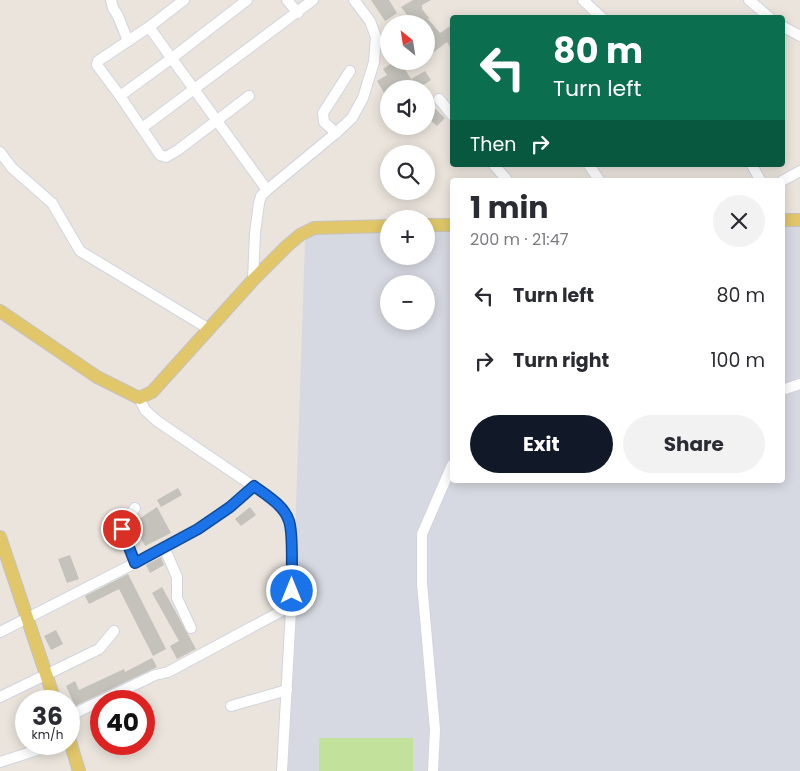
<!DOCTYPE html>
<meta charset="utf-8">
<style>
:root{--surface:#fff;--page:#f2f2f3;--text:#2b2b33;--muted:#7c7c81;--accent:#111827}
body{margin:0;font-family:Poppins,sans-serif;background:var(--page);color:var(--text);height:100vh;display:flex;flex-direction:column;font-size:19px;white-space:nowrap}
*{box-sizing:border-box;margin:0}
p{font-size:16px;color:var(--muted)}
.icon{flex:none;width:28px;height:28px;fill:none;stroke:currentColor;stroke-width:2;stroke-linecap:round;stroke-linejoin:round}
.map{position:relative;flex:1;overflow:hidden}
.side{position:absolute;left:450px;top:178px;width:335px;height:305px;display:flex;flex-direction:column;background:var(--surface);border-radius:5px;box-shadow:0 2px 12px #0003}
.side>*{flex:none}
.banner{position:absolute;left:450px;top:15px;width:335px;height:152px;border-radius:5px;box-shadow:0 2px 12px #0003;background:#0b6e4f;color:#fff;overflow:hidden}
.needle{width:32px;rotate:330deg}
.controls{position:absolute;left:380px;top:15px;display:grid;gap:10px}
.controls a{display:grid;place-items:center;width:55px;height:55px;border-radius:50%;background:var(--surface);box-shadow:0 2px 12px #0003;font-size:25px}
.speed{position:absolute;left:15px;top:690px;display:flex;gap:10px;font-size:25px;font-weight:700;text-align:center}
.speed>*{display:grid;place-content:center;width:65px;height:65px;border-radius:50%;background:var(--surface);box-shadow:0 2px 12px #0003;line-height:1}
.speed small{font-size:12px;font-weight:400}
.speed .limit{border:8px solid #d22;background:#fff;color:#111}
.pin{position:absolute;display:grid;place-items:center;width:42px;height:42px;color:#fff;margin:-21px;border:2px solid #fff;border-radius:50%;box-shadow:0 1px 5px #0007}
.me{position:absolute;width:55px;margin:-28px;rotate:0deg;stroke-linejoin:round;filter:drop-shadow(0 0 4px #0008)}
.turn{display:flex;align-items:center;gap:18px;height:105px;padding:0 20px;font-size:22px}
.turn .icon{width:65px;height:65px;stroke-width:2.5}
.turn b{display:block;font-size:35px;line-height:42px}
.then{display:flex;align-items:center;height:48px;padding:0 20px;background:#0003;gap:10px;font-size:19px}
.round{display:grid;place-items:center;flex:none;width:52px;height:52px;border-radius:26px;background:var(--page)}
.overview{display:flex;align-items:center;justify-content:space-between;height:85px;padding:0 20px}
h1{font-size:30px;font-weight:700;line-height:38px}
.primary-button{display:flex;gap:10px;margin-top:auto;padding:10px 20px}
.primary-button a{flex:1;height:58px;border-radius:30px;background:var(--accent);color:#fff;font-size:20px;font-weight:700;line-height:58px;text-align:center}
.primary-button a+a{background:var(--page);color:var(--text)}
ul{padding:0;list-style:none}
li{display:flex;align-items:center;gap:15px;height:65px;padding:0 20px}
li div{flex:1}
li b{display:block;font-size:19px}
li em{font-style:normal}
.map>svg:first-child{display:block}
.airport{fill:#d7d9e2;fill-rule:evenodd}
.pitch{fill:#c2e19b}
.building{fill:#c5c1bb}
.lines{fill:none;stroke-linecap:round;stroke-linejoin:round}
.minor-casing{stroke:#d1d4e0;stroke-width:12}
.major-casing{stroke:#c3c3c3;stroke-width:14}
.minor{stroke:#fff;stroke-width:10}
.major{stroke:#e1c769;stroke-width:12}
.route-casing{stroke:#114b97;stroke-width:12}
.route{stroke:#1a73e8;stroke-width:9}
</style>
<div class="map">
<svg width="800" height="771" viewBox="0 0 800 771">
<rect width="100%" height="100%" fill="#eae4dc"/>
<path class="airport" d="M783,227H800V771H287L305,241L323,229H389V256H426V229H452V480H782ZM389,284H426V321H389Z"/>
<rect class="pitch" x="319" y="738" width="94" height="33"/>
<g class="building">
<polygon points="371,0 389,0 397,13 385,21"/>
<polygon points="413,0 431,0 422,5 422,9 429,18 428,19 440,33 452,25 452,51 447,42 426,58 426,24 414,24 401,7"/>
<polygon points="395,61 400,61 411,79 425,71 431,80 417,89 397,89 395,86 389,89 389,91 384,93 377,81 387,75 383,69"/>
<polygon points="431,105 445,118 437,126 426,116 426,110"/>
<polygon points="178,488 182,495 161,507 157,500"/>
<polygon points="157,507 171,533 145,546 133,523"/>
<polygon points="250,507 256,515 241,526 235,519"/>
<polygon points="70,555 79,579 67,583 58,559"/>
<polygon points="161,557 164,565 150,573 146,565"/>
<polygon points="128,574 166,649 153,656 119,589 89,604 85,596"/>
<polygon points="162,587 196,649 177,659 170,646 179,641 152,593"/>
<polygon points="56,630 63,644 51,650 44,636"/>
<polygon points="152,658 157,667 75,706 66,686 75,681 79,690 124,669 125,672"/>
</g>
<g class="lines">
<g class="minor-casing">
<g id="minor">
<polyline points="111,0 113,8 118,16 128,41"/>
<polyline points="247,0 172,58 120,96 160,155 166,157 178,150 249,96"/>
<polyline points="287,0 298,13"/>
<polyline points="583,0 602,18"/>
<polyline points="749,0 770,18"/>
<polyline points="782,26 800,36"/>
<polyline points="149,27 267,190"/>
<polyline points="120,96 100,69 97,65 98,61 149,27 184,0"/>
<polyline points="439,99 452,115"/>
<polyline points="142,128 313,0"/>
<polyline points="336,133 324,122 323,113 350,71"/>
<polyline points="0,152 12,168 52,203 80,251 209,329"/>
<polyline points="494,165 507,180"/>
<polyline points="589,165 599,180"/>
<polyline points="752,165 760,180"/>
<polyline points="782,181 800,171"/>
<polyline points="253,280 255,233 259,203 261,196 267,190 336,133 352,118 363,98 374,62 376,37 370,21 354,0"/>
<polyline points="782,390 800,384"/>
<polyline points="139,398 145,410 157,421 265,494 283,510 289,521 291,533 292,591 282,771"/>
<polyline points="135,508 123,525 122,529 135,563"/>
<polyline points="164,547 177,577 177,598 191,628"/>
<polyline points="0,632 135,563 198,529 231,507 254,486"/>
<polyline points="0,697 99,649 114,631"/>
<polyline points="231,706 287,690"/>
<polyline points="69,716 155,675 168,672 291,606"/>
<polyline points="0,762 56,744"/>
<polyline points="433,771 435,730 422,583 422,534 452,465"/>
</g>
</g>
<g class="major-casing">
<g id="major">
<polyline points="782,220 800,220"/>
<polyline points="426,225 452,225"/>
<polyline points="0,311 97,377 139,398 152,392 253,280 287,246 300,235 314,228 389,226"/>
<polyline points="0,537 55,701"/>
<polyline points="69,738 79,771"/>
</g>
</g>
<use href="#minor" class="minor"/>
<use href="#major" class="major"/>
</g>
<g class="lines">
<g class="route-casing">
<path id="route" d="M122,529L135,563L198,529L230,507L254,486C266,495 284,505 289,521C294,535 291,574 292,591"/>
</g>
<use href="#route" class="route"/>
</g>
</svg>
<div class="controls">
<a><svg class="needle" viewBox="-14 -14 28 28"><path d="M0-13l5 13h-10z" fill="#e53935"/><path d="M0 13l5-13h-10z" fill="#7c7c81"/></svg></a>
<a><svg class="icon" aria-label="sound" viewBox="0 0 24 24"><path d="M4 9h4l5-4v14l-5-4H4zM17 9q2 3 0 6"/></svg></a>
<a><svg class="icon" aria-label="search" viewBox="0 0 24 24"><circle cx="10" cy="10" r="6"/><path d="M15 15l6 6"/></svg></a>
<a>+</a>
<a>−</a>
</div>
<div class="speed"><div>36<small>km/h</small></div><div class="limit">40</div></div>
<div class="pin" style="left:122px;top:529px;background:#d93025"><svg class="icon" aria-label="arrive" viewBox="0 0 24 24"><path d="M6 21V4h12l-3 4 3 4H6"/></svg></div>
<svg class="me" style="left:292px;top:591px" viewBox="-20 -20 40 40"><circle r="17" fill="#1a73e8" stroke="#fff" stroke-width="3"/><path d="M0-11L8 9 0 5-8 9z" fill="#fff"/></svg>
<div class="banner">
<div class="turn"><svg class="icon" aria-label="left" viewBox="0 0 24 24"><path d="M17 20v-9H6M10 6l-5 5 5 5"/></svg><div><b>80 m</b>Turn left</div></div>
<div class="then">Then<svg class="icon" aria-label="right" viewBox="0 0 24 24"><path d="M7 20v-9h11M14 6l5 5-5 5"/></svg></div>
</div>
<section class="side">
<div class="overview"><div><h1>1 min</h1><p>200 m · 21:47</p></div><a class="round"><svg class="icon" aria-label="close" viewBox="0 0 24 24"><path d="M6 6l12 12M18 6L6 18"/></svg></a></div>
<ul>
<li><svg class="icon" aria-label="left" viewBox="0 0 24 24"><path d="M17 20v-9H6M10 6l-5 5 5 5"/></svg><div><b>Turn left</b></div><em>80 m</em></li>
<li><svg class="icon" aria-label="right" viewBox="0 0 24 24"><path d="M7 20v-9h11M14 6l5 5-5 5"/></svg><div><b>Turn right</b></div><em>100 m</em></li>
</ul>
<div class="primary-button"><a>Exit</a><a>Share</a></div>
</section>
</div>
